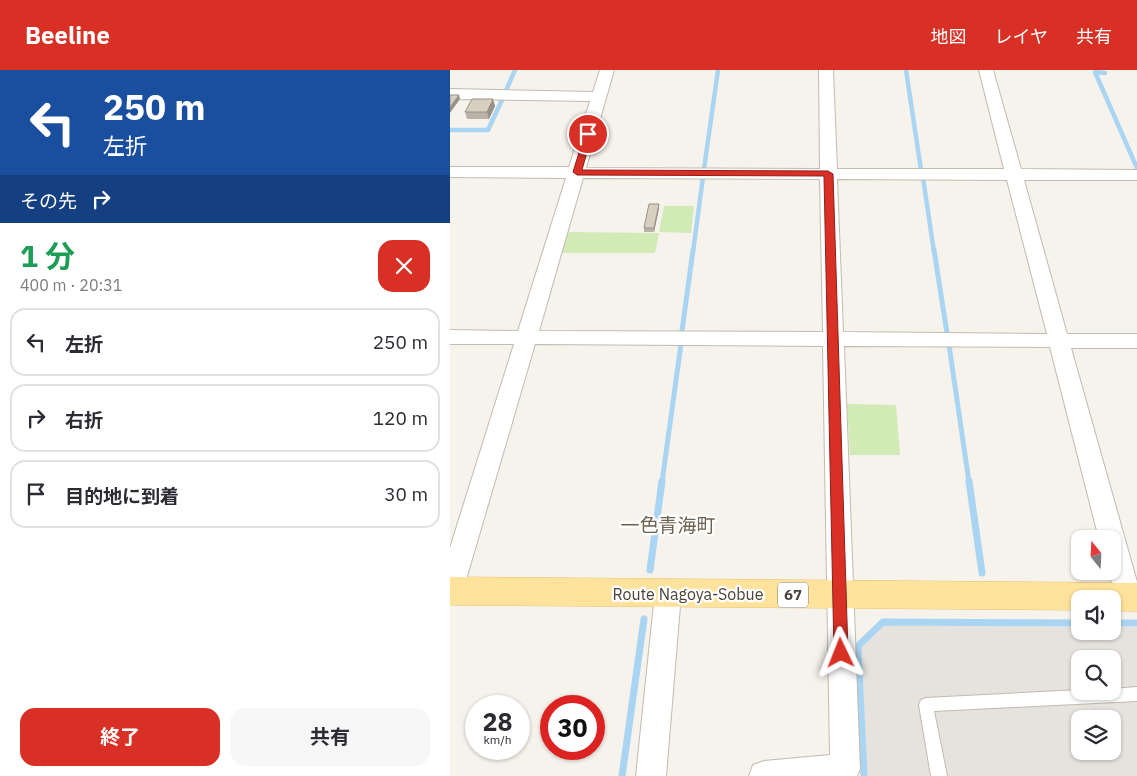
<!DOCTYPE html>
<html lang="ja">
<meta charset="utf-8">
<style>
:root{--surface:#fff;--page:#f7f7f7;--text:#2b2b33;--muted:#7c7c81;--line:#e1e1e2;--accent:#d93025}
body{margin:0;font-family:"IBM Plex Sans","Noto Sans JP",sans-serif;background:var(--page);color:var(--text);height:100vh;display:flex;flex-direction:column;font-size:19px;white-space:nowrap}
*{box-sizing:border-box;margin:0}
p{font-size:16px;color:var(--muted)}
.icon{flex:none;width:28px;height:28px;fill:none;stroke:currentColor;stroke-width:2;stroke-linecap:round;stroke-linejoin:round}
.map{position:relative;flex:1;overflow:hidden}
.details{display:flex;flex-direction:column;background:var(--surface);width:450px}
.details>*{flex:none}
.top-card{background:#1a4fa0;color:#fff;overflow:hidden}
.needle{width:32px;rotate:342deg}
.buttons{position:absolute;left:621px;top:460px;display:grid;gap:10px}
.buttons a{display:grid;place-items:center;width:50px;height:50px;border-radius:10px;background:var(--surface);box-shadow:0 1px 4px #0004;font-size:25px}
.speed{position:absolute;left:15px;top:625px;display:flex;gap:10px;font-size:25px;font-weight:700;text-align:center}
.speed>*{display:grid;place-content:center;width:65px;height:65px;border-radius:50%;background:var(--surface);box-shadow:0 1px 4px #0004;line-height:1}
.speed small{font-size:12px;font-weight:400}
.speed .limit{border:8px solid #d22;background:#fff;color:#111}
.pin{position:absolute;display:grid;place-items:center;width:42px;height:42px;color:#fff;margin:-21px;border:2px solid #fff;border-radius:50%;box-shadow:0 1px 5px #0007}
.me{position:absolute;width:55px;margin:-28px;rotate:358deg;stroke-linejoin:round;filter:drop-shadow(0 0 4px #0008)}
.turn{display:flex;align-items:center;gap:18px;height:105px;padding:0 20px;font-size:22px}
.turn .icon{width:65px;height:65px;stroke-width:2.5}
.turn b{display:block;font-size:35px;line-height:42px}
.then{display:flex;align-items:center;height:48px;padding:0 20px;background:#0003;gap:10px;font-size:19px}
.round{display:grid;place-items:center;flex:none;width:52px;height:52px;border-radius:15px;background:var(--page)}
.overview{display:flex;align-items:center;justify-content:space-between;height:85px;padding:0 20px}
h1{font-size:30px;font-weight:700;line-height:38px;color:#1e9e55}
.cta{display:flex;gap:10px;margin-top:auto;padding:10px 20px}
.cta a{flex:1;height:58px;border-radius:15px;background:var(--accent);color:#fff;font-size:20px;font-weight:700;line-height:58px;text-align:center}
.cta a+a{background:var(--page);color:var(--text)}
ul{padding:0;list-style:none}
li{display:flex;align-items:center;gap:15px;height:68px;margin:0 10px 8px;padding:0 10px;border:2px solid var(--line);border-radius:15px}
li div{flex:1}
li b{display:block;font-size:19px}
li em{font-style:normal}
header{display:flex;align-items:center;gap:30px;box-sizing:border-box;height:70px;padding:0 25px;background:var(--accent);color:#fff}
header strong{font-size:24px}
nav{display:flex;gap:28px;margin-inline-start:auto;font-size:18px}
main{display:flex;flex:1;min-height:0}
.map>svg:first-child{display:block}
.industrial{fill:#e6e2dd;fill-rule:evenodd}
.green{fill:#d2eab5}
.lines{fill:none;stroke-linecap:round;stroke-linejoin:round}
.stream-far2{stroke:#a9d4f2;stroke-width:4.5}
.stream-far1{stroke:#a9d4f2;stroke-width:5}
.stream{stroke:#a9d4f2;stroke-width:7}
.service-casing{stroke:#c2bbae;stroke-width:2}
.minor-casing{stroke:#c2bbae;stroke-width:2}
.primary-casing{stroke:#e6c16a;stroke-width:1}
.service{fill:#fff;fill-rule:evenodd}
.minor{fill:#fff;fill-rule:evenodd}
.primary{fill:#ffe39c;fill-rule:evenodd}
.wall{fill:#bab2a6}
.shaded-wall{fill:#979187}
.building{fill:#d8cfc1;stroke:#979187}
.route{fill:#d93025;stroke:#8d1f18}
.labels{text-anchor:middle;stroke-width:4.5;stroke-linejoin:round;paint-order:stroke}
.shield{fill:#fff;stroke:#817c74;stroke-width:1}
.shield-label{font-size:15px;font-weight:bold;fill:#4b4439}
.street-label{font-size:16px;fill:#4b4439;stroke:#fff}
.quarter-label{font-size:19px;fill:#6e6250;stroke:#fff}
</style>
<header>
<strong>Beeline</strong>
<nav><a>地図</a><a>レイヤ</a><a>共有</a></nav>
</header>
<main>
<section class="details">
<div class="top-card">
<div class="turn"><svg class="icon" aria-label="left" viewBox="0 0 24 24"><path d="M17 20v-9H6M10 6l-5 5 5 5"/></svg><div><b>250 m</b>左折</div></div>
<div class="then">その先<svg class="icon" aria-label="right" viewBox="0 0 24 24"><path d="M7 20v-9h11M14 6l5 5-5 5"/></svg></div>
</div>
<div class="overview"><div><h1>1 分</h1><p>400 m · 20:31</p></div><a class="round" style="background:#d93025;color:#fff"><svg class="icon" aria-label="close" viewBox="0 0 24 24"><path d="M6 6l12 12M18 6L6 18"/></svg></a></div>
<ul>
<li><svg class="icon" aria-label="left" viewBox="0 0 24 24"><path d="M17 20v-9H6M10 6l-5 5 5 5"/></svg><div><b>左折</b></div><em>250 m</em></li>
<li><svg class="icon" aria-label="right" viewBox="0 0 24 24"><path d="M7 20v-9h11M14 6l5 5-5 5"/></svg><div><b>右折</b></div><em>120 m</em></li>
<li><svg class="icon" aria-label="arrive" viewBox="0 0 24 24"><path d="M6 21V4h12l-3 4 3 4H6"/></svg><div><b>目的地に到着</b></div><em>30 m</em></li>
</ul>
<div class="cta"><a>終了</a><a>共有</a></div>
</section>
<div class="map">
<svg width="687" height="706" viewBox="0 0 687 706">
<rect width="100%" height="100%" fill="#f6f3ec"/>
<path class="industrial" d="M435,555L630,557V561H662L663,557H687V706H417L412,577ZM630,589H662V621H630ZM630,649H662V681H630Z"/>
<g class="green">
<polygon points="214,136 244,136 241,163 209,162"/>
<polygon points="114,162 209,163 205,183 108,183"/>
<polygon points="397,334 446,335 450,385 400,385"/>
</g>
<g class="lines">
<g class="stream-far2">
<polyline points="456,0 471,100"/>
<polyline points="655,3 645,2 687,98"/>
<polyline points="55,23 65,0"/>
<polyline points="0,60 38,60 52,30"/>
<polyline points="254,99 268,0"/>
<polyline points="473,108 484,182"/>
<polyline points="243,182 253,107"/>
</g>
<g class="stream-far1">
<polyline points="484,180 497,263"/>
<polyline points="232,261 243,180"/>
<polyline points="499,275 519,412"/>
<polyline points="212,412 231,274"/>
</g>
<g class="stream">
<polyline points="519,411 532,503"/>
<polyline points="200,500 212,411"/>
<polyline points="662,553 687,553"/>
<polyline points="172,706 194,549"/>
<polyline points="414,706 408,576 433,552 630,553"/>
</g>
<g class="service-casing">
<polygon id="service" points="687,617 687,631 484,641 497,706 481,706 469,635 471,630 476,628 630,620 662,621 662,619"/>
</g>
<g class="minor-casing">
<g id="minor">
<path d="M150,0H164L136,98L370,99L369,0H383L387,99H554L529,0H543L571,99L687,100V110H574L617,264H687V278H621L687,512V534L678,537L669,534L658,501H662V469H649L600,277L394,276L410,699L407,706H299L303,695L314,691L380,685L373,276L85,274L13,520L9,528L0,531V478L64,274H0V260L68,261L116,108L0,107V97H119L140,31L0,29V19L143,22ZM133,108L370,109L373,262L89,261ZM387,109L557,110L597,264L393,262Z"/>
<polygon points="218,513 227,516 231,524 216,706 186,706 205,524 209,516"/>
</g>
</g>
<g class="primary-casing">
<polygon id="primary" points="0,507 687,513 687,541 662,541 662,529 630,529 630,540 0,535"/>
</g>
<use href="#service" class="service"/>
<use href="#minor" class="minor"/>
<use href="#primary" class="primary"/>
</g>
<g class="wall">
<polygon points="45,36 39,49 17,49 15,42"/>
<polygon points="209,134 209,138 204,162 194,162 194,158"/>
</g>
<g class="shaded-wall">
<polygon points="9,25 10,29 0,43 0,37"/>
<polygon points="43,29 45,36 39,49 37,42"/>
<polygon points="209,134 209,138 204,162 204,158"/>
</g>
<g class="building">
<polygon points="0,25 9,25 0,37"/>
<polygon points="22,29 43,29 37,42 15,42"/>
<polygon points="199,134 209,134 204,158 194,158"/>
</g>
<polygon class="route" points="135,63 142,64 132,100 378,101 383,104 398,583 396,587 391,589 386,587 384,583 374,106 127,105 123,102"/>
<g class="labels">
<rect class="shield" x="328" y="512.5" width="30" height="25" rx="4"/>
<g class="shield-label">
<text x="343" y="530">67</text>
</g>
<g class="street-label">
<text x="238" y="530">Route Nagoya-Sobue</text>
</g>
<g class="quarter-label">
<text x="218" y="462">一色青海町</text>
</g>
</g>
</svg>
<div class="buttons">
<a><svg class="needle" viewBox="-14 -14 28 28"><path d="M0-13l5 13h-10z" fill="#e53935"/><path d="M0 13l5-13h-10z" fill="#7c7c81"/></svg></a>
<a><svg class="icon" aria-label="sound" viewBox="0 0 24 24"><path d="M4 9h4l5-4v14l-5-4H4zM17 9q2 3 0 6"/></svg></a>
<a><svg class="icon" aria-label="search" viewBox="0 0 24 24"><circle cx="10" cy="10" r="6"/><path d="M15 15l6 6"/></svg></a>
<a><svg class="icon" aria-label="layers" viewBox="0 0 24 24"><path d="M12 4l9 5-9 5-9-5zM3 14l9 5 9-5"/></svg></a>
</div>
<div class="speed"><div>28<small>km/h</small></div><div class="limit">30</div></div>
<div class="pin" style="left:138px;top:64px;background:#d93025"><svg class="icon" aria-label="arrive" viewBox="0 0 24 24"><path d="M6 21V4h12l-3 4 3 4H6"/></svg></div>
<svg class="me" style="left:391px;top:583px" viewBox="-20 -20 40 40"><path d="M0-17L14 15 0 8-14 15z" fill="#d93025" stroke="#fff" stroke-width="4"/></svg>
</div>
</main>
